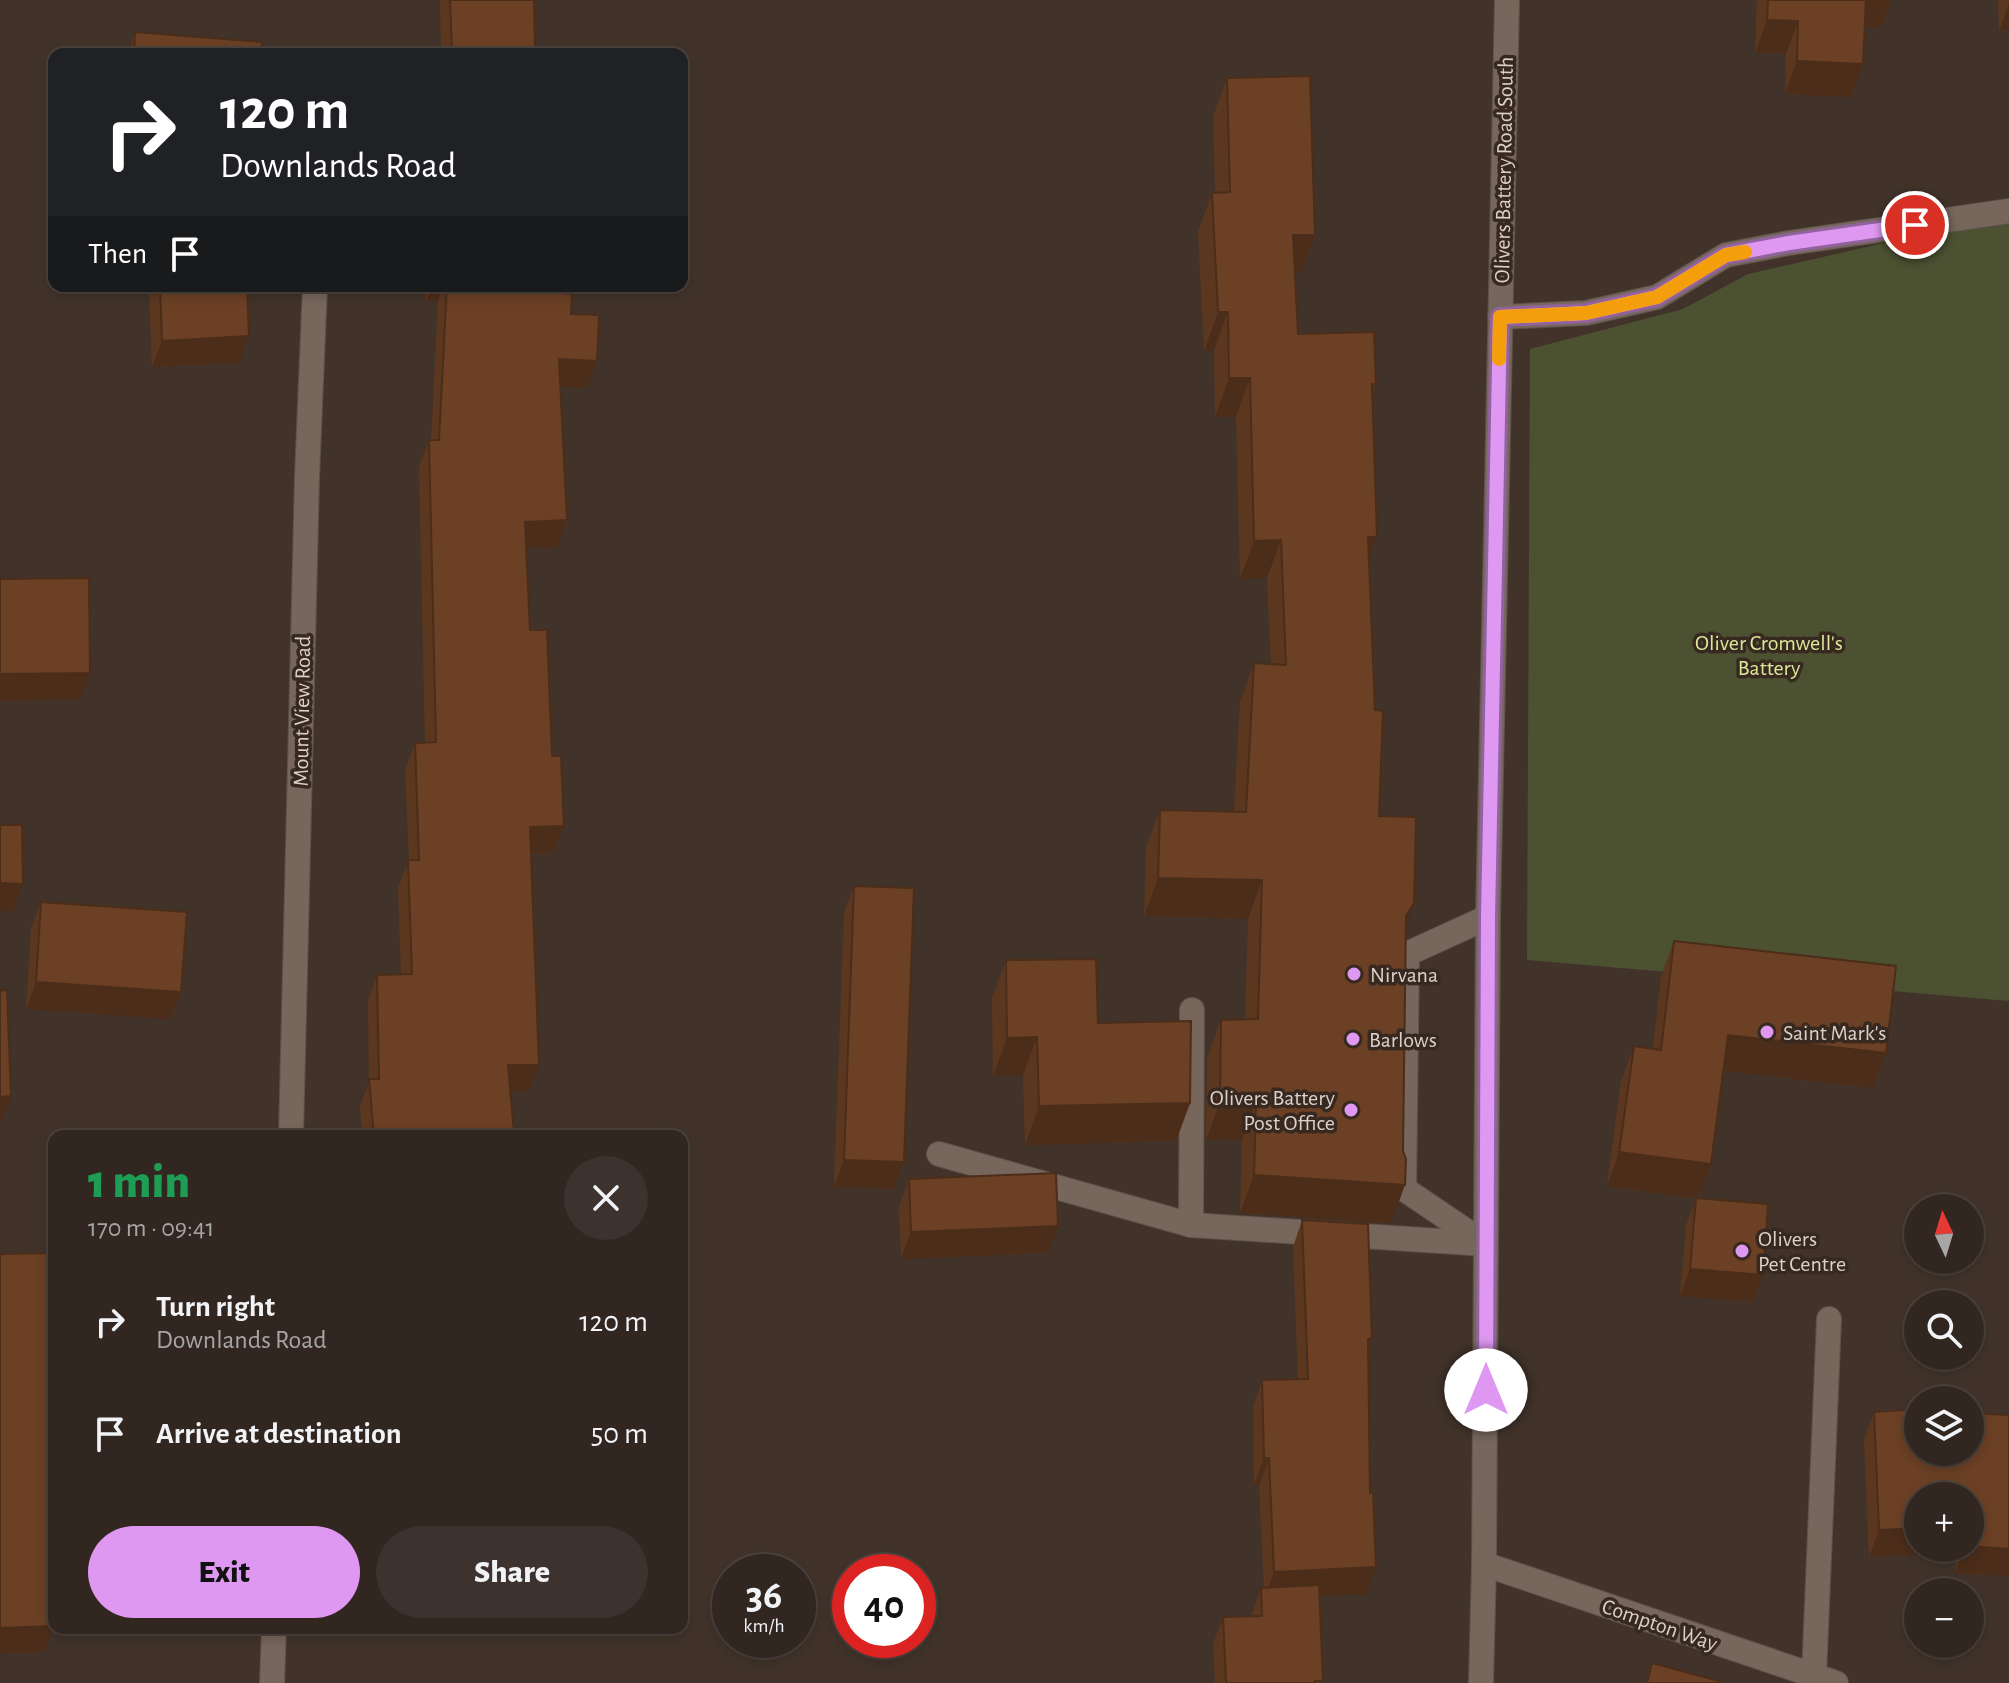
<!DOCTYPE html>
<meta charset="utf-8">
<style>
:root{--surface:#312620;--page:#3d322d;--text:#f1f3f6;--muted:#a8a5a5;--line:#4c433e;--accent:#df98f1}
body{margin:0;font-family:"Alegreya Sans",sans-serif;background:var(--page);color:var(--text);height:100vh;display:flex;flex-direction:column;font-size:30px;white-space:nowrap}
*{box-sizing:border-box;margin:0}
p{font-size:26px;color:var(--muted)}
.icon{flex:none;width:44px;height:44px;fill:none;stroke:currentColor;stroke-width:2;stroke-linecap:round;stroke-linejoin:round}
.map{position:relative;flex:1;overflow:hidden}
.drawer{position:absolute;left:48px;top:1130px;width:640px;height:504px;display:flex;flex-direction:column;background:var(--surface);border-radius:16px;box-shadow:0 4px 12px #0003,0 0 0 2px var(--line)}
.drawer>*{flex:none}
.guide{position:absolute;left:48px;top:48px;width:640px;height:244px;border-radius:16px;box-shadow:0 4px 12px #0003,0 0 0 2px var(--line);background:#202124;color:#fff;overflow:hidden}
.needle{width:52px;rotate:356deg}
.tools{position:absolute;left:1904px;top:1194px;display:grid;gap:16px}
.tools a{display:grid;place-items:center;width:80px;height:80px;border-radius:50%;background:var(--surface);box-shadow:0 4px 12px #0003,0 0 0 2px var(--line);font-size:40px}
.speed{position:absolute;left:712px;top:1554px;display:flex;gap:16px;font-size:40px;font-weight:700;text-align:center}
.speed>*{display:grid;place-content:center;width:104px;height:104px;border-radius:50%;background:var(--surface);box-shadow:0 4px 12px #0003,0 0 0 2px var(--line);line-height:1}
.speed small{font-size:20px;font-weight:400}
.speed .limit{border:12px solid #d22;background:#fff;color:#111}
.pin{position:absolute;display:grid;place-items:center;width:68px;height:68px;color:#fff;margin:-34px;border:4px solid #fff;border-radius:50%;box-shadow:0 2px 8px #0007}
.me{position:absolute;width:88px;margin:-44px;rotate:0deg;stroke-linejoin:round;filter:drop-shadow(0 0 6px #0008)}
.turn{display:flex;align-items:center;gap:28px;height:168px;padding:0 40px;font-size:36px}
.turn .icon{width:104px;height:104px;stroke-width:2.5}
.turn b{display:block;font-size:56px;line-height:68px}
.then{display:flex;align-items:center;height:76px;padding:0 40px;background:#0003;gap:16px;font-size:30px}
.round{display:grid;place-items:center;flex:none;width:84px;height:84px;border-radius:42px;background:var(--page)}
.overview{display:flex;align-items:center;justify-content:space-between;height:136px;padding:0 40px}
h1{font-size:48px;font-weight:800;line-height:60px;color:#1e9e55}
.action{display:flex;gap:16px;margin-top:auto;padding:16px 40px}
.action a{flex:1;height:92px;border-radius:48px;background:var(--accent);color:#111;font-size:32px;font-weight:800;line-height:92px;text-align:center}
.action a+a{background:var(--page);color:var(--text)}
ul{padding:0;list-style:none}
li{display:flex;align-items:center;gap:24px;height:112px;padding:0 40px}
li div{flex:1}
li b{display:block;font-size:30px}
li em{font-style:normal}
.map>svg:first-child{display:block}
.green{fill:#4c5132}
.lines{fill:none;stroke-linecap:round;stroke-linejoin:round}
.lane-casing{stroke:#5d514a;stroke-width:26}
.street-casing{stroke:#5d514a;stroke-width:26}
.secondary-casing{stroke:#5d514a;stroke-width:26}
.lane{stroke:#76665c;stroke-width:24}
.street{stroke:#76665c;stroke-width:24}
.secondary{stroke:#76665c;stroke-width:24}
.wall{fill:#5c3720;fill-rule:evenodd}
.shaded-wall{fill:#4b2d1a}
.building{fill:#6b4025;stroke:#4b2d1a;stroke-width:2}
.route-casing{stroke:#91639d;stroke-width:20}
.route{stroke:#df98f1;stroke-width:14}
.slow{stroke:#f59e0b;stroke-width:14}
.poi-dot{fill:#df98f1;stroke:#372920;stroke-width:3}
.labels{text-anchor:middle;stroke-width:7;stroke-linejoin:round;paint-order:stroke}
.street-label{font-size:22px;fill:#dad1cb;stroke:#372920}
.park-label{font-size:22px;fill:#dce799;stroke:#372920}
.poi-label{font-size:22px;fill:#dad1cb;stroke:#372920;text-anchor:start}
</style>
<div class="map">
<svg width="2009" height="1683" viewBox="0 0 2009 1683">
<rect width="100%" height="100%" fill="#41332a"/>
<polygon class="green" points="2009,222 2009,1001 1527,960 1530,349 1683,309 1748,274 1902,239"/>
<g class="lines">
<g class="lane-casing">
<g id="lane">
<polyline points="939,1154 1191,1225 1486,1244"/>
<polyline points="1191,1225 1192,1010"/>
<polyline points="1484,1243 1404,1189 1407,954 1488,917"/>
<polyline points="1814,1676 1829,1319"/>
</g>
</g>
<g class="street-casing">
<g id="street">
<polyline points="1500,317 1586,313 1657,297 1726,255 1789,243 2009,211"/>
<polyline points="291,1136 307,477 315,286"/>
<polyline points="1484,1564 1836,1683"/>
<polyline points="272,1683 274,1628"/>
</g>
</g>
<g class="secondary-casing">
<polyline id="secondary" points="1481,1683 1484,1564 1488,917 1507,0"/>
</g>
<use href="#lane" class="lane"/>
<use href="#street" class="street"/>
<use href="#secondary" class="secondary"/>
</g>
<g class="wall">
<polygon points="440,0 534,0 535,50 555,54 441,54"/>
<polygon points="1757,0 1891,0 1881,27 1865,26 1851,97 1785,94 1786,54 1755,53"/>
<polygon points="1998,0 2009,0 2009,30 1999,31"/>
<polygon points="135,32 134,54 128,54"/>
<polygon points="1227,78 1315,235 1301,273 1295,273 1298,334 1376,384 1372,394 1369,558 1379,816 1406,924 1391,1223 1240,1213 1242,1140 1206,1140 1207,1058 1221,1020 1245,1019 1248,919 1144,916 1146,848 1160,810 1234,812 1240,702 1254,663 1271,664 1267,578 1240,579 1236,416 1215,417 1214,350 1204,351 1198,232 1212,193 1215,193 1213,116"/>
<polygon points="149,286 247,286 239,363 152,367"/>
<polygon points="425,286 563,286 563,293 571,314 587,388 561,386 567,520 557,547 526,548 530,630 554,853 532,854 530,1091 510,1092 514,1132 512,1136 362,1136 360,1106 369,1082 368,1002 377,975 401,974 398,887 409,860 405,770 415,743 425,743 419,467 429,440 431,440 438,301 426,302"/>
<polygon points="854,886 904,1162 894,1189 834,1187 844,913"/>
<polygon points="41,902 181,992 171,1019 26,1009 31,929"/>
<polygon points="1674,941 1886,1053 1873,1088 1724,1071 1699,1199 1753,1302 1680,1296 1686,1225 1696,1199 1607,1186 1621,1081 1634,1046 1653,1049 1661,976"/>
<polygon points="1006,960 1098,1023 1190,1103 1176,1141 1025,1145 1023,1075 993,1076 992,998"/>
<polygon points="909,1179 1058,1226 1048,1253 901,1259 899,1206"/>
<polygon points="1302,1220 1372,1338 1368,1351 1367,1594 1319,1596 1322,1683 1215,1683 1213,1644 1223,1617 1251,1616 1261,1588 1264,1588 1259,1485 1254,1485 1253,1407 1262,1380 1298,1379 1293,1247"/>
<path d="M1918,1409V1452H1970V1413L2009,1415V1576L1955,1573L1956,1553L1869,1557L1864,1439L1874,1412ZM1918,1496H1970V1548H1918Z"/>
</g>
<g class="shaded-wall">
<polygon points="1863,0 1891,0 1881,27 1854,26"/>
<polygon points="2009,4 2009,30 1999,31"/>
<polygon points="1767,20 1798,21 1786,54 1755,53"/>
<polygon points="1797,61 1863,64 1851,97 1785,94"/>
<polygon points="1293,235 1315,235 1301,273 1279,273"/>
<polygon points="432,286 443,286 438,301 426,302"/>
<polygon points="1218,312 1228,312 1214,350 1204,351"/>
<polygon points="249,336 239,363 152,367 162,341"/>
<polygon points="559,359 597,361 587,388 550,386"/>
<polygon points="1229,378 1250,378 1236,416 1215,417"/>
<polygon points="567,520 557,547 516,549 525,522"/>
<polygon points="1368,537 1377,537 1363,575"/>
<polygon points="1281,540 1267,578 1240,579 1254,541"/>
<polygon points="90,673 80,700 0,701 0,674"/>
<polygon points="564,826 554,853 521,854 530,827"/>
<polygon points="1158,878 1262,880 1248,919 1144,916"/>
<polygon points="0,883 23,884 13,911 0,911"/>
<polygon points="1414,903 1400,941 1406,916"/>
<polygon points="36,982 181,992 171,1019 26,1009"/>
<polygon points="1728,1035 1886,1053 1873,1088 1716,1070"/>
<polygon points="1037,1037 1023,1075 993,1076 1007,1038"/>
<polygon points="508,1065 539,1065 530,1091 498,1092"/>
<polygon points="11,1096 1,1123 0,1123 0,1097"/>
<polygon points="1256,1101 1242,1140 1206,1140 1220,1102"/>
<polygon points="1190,1103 1176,1141 1025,1145 1039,1106"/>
<polygon points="514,1132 512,1136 470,1136"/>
<polygon points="1619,1152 1711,1164 1698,1199 1607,1186"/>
<polygon points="844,1160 904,1162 894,1189 834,1187"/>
<polygon points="1254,1175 1405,1185 1391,1223 1240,1213"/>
<polygon points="1058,1226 1048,1253 901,1259 911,1232"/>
<polygon points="1690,1269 1763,1275 1753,1302 1680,1296"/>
<polygon points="1372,1338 1363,1365 1368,1339"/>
<polygon points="1264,1458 1269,1458 1259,1485 1254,1485"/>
<polygon points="48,1465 54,1465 54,1476 48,1492"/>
<polygon points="1918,1528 1918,1548 1958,1548 1956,1553 1869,1557 1879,1530"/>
<polygon points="1970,1546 2009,1549 2009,1576 1955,1573 1964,1548 1970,1548"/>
<polygon points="1376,1567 1367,1594 1264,1599 1274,1572"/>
<polygon points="54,1626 44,1653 0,1654 0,1628"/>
</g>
<g class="building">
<polygon points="450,0 534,0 535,50 555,50 555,54 444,54 444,52 452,52"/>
<polygon points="1768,0 1866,0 1863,64 1797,61 1798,21 1767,20"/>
<polygon points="135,32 262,42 261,54 134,54"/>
<polygon points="1310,76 1315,235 1293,235 1298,334 1374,332 1376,384 1372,384 1377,537 1368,537 1375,710 1383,711 1379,816 1416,817 1414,903 1406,916 1403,1151 1406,1159 1405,1185 1254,1175 1256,1101 1220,1102 1221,1020 1258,1019 1262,880 1158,878 1160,810 1246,812 1254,663 1286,665 1281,540 1254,541 1250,378 1229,378 1228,312 1218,312 1212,193 1230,192 1227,78"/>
<polygon points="160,286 247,286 249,336 162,341"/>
<polygon points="447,286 563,286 563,293 572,294 571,314 599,315 597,361 559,359 567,520 525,522 530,630 547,630 552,756 561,756 564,826 530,827 539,1065 508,1065 514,1132 470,1136 374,1136 369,1079 379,1079 377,975 412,974 408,860 419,860 415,743 436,742 429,440 439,440"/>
<polygon points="89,578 90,673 0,674 0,579"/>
<polygon points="0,825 22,825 23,884 0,883"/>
<polygon points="854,886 914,888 904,1162 844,1160"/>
<polygon points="41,902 187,912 181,992 36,982"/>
<polygon points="1674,941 1896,966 1886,1053 1728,1035 1711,1164 1619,1152 1634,1046 1661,1050"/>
<polygon points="1096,959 1098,1023 1191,1021 1190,1103 1039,1106 1037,1037 1007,1038 1006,960"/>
<polygon points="7,990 11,1096 0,1097 0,991"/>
<polygon points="1056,1173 1058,1226 911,1232 909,1179"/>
<polygon points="1696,1198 1768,1204 1763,1275 1690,1269"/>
<polygon points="1302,1220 1368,1224 1372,1338 1368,1339 1370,1493 1373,1492 1376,1567 1274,1572 1269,1458 1264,1458 1262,1380 1308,1379"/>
<polygon points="54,1253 54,1465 48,1465 54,1626 0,1628 0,1254"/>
<polygon points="1918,1409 1918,1452 1970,1452 1970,1413 2009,1415 2009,1549 1970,1546 1970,1496 1918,1496 1918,1528 1879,1530 1874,1412"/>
<polygon points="1319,1585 1323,1681 1315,1681 1315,1683 1226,1683 1223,1617 1262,1616 1261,1588"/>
<polygon points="1652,1663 1726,1683 1647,1683"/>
</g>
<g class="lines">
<g class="route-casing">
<polyline id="route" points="1486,1390 1488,917 1500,317 1586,313 1657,297 1726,255 1789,243 1915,225"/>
</g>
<use href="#route" class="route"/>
<polyline class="slow" points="1499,359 1500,317 1586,313 1657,297 1726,255 1745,252"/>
</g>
<g class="poi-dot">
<circle cx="1354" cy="974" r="8"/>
<circle cx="1767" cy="1032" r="8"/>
<circle cx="1353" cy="1039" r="8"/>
<circle cx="1351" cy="1110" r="8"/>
<circle cx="1742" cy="1251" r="8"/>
</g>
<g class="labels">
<g class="street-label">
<text transform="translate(1503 170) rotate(-89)" y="8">Olivers Battery Road South</text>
<text transform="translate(301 711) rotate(-89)" y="8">Mount View Road</text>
<text transform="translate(1660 1624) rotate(19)" y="8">Compton Way</text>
</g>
<g class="park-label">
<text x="1769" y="650">Oliver Cromwell's<tspan x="1769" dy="25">Battery</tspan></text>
</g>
<g class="poi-label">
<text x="1370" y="982">Nirvana</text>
<text x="1783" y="1040">Saint Mark's</text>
<text x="1369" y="1047">Barlows</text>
<text x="1335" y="1105" text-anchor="end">Olivers Battery<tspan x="1335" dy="25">Post Office</tspan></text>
<text x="1758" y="1246">Olivers<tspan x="1758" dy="25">Pet Centre</tspan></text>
</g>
</g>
</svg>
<div class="tools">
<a><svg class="needle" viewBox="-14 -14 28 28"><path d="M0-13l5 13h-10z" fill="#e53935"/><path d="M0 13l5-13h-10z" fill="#a8a5a5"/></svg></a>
<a><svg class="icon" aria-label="search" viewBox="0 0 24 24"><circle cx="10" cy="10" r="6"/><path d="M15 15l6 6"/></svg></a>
<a><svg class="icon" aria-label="layers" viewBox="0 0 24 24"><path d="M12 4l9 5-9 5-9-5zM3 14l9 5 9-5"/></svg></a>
<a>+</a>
<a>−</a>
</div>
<div class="speed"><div>36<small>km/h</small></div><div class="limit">40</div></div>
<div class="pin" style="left:1915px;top:225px;background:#d93025"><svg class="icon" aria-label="arrive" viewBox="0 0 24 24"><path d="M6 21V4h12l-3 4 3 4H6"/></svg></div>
<svg class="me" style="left:1486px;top:1390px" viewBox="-20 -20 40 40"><circle r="19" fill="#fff"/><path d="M0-13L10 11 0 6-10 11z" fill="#df98f1"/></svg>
<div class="guide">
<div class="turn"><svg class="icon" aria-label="right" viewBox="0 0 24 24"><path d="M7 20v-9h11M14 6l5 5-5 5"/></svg><div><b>120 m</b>Downlands Road</div></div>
<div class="then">Then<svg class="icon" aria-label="arrive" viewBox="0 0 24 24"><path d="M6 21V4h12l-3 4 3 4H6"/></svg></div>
</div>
<section class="drawer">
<div class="overview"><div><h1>1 min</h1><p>170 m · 09:41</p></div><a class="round"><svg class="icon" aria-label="close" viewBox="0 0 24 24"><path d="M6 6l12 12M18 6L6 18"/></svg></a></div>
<ul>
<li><svg class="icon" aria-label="right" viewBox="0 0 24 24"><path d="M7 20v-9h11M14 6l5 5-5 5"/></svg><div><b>Turn right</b><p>Downlands Road</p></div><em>120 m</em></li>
<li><svg class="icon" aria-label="arrive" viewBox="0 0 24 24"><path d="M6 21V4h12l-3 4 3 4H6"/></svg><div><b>Arrive at destination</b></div><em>50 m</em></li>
</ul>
<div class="action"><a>Exit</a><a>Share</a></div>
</section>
</div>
